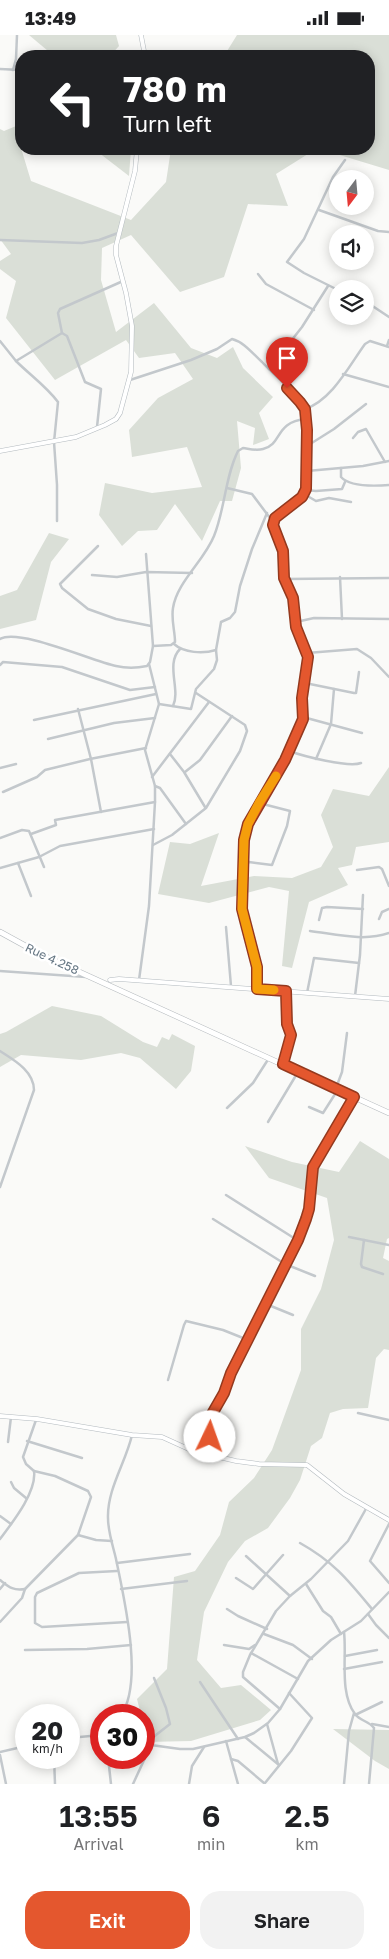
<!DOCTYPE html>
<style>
:root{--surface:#fff;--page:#f2f2f2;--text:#202124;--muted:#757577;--accent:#e4572e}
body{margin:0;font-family:"Golos Text",sans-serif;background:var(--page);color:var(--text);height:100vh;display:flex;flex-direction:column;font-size:19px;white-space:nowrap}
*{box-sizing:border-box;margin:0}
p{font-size:16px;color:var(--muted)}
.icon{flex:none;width:28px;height:28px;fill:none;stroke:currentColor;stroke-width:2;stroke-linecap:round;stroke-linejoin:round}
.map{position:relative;height:1749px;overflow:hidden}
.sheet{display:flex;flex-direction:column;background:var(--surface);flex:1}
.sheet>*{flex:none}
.top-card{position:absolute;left:15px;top:15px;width:360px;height:105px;border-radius:20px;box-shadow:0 2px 12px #0003;background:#202124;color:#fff;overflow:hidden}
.needle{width:32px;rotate:196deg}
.controls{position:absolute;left:329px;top:135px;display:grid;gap:10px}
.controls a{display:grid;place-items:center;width:45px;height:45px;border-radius:50%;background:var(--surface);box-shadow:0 2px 12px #0003;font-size:25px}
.speed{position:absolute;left:15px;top:1669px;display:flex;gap:10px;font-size:25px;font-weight:700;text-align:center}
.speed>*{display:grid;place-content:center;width:65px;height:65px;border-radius:50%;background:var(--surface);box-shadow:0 2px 12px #0003;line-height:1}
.speed small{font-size:12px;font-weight:400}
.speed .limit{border:8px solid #d22;background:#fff;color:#111}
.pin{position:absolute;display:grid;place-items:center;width:42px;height:42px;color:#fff;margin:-51px -21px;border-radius:50% 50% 50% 0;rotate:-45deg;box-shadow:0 0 5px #0007}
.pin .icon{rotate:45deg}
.me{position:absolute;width:55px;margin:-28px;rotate:3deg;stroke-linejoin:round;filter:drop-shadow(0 0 4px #0008)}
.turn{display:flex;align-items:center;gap:18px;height:105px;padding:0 25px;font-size:22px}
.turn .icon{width:65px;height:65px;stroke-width:2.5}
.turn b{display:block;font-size:35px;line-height:42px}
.eta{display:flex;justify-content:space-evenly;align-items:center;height:85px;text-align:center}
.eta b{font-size:30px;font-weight:600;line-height:35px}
.primary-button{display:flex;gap:10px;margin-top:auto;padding:10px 25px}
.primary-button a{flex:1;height:58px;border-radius:20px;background:var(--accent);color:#fff;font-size:20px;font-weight:600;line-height:58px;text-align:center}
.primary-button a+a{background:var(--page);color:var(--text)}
.status{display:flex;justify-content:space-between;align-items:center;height:35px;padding:0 25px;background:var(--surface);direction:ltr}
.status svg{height:14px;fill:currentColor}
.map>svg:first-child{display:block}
.green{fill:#dadfd7}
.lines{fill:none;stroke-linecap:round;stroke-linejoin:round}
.secondary-casing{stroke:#b3babf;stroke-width:5}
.highway-casing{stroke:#b4b9bd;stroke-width:6}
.street{stroke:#c3c8cc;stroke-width:2.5}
.secondary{stroke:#fff;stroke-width:4}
.highway{stroke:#fff;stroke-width:5}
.route-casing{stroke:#94391e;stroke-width:12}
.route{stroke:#e4572e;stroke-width:9}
.slow{stroke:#f59e0b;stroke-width:9}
.labels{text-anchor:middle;stroke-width:5;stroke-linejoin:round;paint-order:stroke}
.street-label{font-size:12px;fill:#657683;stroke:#fff}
</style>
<div class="status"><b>13:49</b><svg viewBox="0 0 49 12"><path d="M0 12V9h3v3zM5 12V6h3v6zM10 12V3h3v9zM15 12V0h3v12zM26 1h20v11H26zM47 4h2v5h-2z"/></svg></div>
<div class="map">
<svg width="389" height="1749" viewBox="0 0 389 1749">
<rect width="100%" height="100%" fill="#fafaf8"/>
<g class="green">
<polygon points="29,0 116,0 119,11 110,21 54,21"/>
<polygon points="237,0 389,0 389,135 320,114 369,114 369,21 224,21"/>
<polygon points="21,89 21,113 31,146 131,185 166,147 171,114 316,114 276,139 288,171 248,169 224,242 180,257 131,200 102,213 101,245 116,297 154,268 191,313 217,323 233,312 243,333 273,362 259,378 269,404 253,410 255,393 237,386 241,433 232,466 220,466 202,506 175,469 157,495 138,496 122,511 99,480 105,448 152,458 202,452 187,412 132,422 129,395 158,363 193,344 175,318 139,323 126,305 55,345 6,283 16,246 0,234 0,226 11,219 0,204 0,94 4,96"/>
<polygon points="94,114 131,114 129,141"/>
<polygon points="49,498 69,504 51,527 36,585 0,594 0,561 17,555"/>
<polygon points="389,732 389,807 356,812 352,830 338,833 348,850 309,867 292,933 282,931 289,856 269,852 209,868 158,859 170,807 190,809 219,798 201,851 254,841 292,843 321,832 333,812 321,780 333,754 369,761"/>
<polygon points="52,971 101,981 143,1007 157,1012 162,1002 169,1005 172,999 195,1011 191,1036 176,1054 140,1023 121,1018 81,1025 21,1020 0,1032 0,999 6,997"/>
<polygon points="360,1106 389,1124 389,1203 387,1204 383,1223 389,1226 389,1315 384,1314 376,1323 368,1373 343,1374 330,1378 322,1403 311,1411 300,1445 290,1463 268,1493 245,1506 228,1527 204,1577 197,1625 221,1653 241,1650 271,1675 260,1685 191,1706 147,1707 144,1692 144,1680 141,1680 137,1664 167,1634 174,1542 195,1536 220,1500 229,1467 254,1443 272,1415 301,1335 301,1294 321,1254 334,1205 327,1163 269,1143 245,1111 292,1127 339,1137"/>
<polygon points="333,1694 389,1695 389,1734 375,1726"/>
</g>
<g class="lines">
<g class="secondary-casing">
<g id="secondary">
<polyline points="141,0 145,21"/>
<polyline points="0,416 76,402 105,390 116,384 120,378 131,337 132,291 126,258 116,220 116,211 135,136 137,114"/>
<polyline points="110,945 119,944 389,964"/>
<polyline points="0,1381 37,1384 132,1400 162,1402 193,1416 236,1426 259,1429 307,1430 344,1459 389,1485"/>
</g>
</g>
<g class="highway-casing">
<polyline id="highway" points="0,897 42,920 389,1078"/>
</g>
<g class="street">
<polyline points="0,34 21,35"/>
<polyline points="13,35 16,24 17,0"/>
<polyline points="319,175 378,196 389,197"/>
<polyline points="0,205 82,208 99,205 118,198"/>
<polyline points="258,239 266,249 314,275"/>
<polyline points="338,255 304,238 287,227 304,204 333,142 345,125"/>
<polyline points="365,266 389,282"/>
<polyline points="62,298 67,301 85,347 101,354 97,392"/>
<polyline points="0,306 16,326 62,298 58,278 60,274 123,246"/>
<polyline points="387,311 389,305"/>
<path d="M16,326C30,340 46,351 58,367L54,407L57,450V486"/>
<polyline points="269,334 302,292 328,251"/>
<polyline points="343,339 389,352"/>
<path d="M130,345L191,325L217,314L232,304C244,307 253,319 262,327C272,338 299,360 304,373C310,387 309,439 306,455L302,462L275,483L273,490L283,516L285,544L293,563L296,592L307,618L308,629L302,663L301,690L273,746L259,768L248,789L244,805L242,874L257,931V954"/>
<path d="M305,374C332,365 349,331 365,309L370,306L389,312"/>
<polyline points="353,403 358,397 366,394 385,427"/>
<polyline points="307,411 334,394 366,369"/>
<path d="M341,433V442C350,452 376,451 389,450"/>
<polyline points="307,436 363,431 389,426"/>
<polyline points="227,453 252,459 273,487"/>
<polyline points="306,455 316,456 342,454 345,447"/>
<polyline points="304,459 316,466 329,463 351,467"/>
<polyline points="98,511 60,549 62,553 88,574 116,584 151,591"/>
<polyline points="146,519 153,611"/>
<polyline points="92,540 117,542 146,537 192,538"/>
<polyline points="340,542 342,584"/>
<polyline points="285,544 389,543"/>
<polyline points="296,587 314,583 389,584"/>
<path d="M0,604C19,593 92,626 116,631C125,633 137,633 147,631L150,627L153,611L171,610L175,607C175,596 171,585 173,573C177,547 204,526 214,501C225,474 225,442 238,416L243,413C250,414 256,416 263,414C283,409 274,387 306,384"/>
<path d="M174,609C184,618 203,619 216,615L221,587L230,583L235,577L240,551L252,514L267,478"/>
<polyline points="307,618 357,614 371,623 389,642"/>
<polyline points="0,630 3,627 62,632 130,655 155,652"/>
<polyline points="305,648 354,658 356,658 359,637"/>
<polyline points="159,669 191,674 196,654 214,634 217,625 216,615"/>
<path d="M173,671C181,655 165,629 180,614"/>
<polyline points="78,674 91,724 101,777"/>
<polyline points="303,682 362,698"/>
<polyline points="34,685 156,659"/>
<polyline points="48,704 114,688 155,683"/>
<path d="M289,716C303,721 349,733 361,728"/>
<polyline points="170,719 184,737 205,772"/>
<polyline points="316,724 331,689 334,654"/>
<polyline points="0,733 16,729"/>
<polyline points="185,737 200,725 232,681"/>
<polyline points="152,742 209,667"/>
<polyline points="155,751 160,753 186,789"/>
<polyline points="3,757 37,742 45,735 90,724 146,713"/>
<polyline points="31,799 56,790 55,785 155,767"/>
<polyline points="0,803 22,795 29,796 44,832"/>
<polyline points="153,810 172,800 206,773 240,716 247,696 245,690 196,658"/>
<polyline points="18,828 31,861"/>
<polyline points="243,829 249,827 272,830 287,791 290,776 259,768"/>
<polyline points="0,833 39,822 60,811 154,794"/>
<polyline points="357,835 379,832 382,834 389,851"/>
<polyline points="379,884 382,877 389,874"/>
<polyline points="319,885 322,873 327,872 363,874"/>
<polyline points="226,892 231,951"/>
<path d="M310,896C335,899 364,907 389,898"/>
<polyline points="0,936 86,942"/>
<polyline points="139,945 149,871 155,767 155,751 145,715 159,669 149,629"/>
<polyline points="307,958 314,923 359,928"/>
<polyline points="355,961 360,920 363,860"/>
<path d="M0,1016C14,1025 34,1036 34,1055L0,1152"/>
<polyline points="283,1029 291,1000 287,989 286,956"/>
<polyline points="336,1053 342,1037 347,998"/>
<polyline points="309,1072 323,1078 337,1056"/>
<polyline points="227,1073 253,1048 269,1023"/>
<polyline points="268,1087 298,1037"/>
<polyline points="226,1160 297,1205"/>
<polyline points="213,1184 285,1229 315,1241"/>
<polyline points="349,1202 389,1210"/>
<polyline points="364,1205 361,1229 362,1232 383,1239"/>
<polyline points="266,1269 293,1280"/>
<polyline points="168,1345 184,1290 186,1286 223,1295 248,1305"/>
<polyline points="358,1378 389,1385"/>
<polyline points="27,1406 82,1423"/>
<polyline points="8,1407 11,1382"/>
<polyline points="209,1420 210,1403 208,1386 224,1358 233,1334 306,1184 309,1174 313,1132 353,1063"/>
<polyline points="11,1447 14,1453 26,1463"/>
<polyline points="0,1481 11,1489"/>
<polyline points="389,1489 370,1526 389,1548"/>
<polyline points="78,1500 96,1505 112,1506"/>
<path d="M0,1504C12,1488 37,1457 34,1436L26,1429L23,1422L36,1385"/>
<path d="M300,1508C334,1527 348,1545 372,1574"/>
<polyline points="246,1521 290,1561"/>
<polyline points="117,1528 190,1519"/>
<polyline points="117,1536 79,1538 37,1558 35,1562 35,1588 42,1592 127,1587"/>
<polyline points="236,1543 253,1554 283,1520"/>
<path d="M0,1545C9,1552 13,1556 25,1554"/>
<polyline points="306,1549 323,1576 331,1582 341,1599"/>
<polyline points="0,1554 5,1548"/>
<polyline points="121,1554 187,1546"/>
<polyline points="227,1574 238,1581 267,1594"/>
<polyline points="368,1579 376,1590 389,1603"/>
<polyline points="0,1587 22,1563 25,1554 78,1500 91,1462 88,1456 55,1441 34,1436"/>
<path d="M344,1597C347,1621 339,1658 355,1679C360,1686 369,1686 374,1693L369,1749"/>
<polyline points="264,1599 293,1610 312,1624"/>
<polyline points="224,1610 249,1614 255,1610"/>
<polyline points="25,1615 87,1614 131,1610"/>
<polyline points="251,1618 298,1644"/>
<polyline points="345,1621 377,1615"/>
<polyline points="344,1634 382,1627"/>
<polyline points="200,1647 238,1704"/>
<polyline points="280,1674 243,1642 243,1637 250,1620 276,1576 290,1561 311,1544 348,1506 367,1472"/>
<path d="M121,1680C144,1647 124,1563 116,1524C113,1511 108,1497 108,1483C107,1454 126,1427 132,1400"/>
<polyline points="355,1680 382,1667"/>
<polyline points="267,1689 278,1729"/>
<polyline points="372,1689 389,1692"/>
<polyline points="245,1702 279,1730"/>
<polyline points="69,1703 101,1700"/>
<polyline points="144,1705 151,1710 180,1714 193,1714 245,1702 254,1698 268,1688 280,1674 308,1626 331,1605 361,1586 389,1557"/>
<polyline points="226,1706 238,1749"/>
<polyline points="147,1707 170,1689 166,1673 154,1643"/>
<polyline points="0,1717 26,1711"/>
<polyline points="0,1720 6,1749"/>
<polyline points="54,1722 55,1749"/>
<polyline points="108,1722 111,1749"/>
<polyline points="231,1724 238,1726 264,1748"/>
<polyline points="265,1748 291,1716 312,1683 289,1658"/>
<polyline points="133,1749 151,1710"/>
<polyline points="189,1749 192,1731 204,1712"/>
<polyline points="344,1749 349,1696 354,1678"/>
</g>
<use href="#secondary" class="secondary"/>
<use href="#highway" class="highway"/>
</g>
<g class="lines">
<g class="route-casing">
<polyline id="route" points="210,1402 208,1386 224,1358 231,1338 298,1205 306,1184 309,1174 313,1132 354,1062 283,1029 291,1000 287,989 286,956 257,954 257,932 242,874 244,805 248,789 285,725 303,684 302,663 308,622 296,592 293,563 284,543 283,516 273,490 275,483 302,462 306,454 307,395 305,374 300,367 287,353"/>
</g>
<use href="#route" class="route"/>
<polyline class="slow" points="274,955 257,954 257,932 242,874 244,805 248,789 259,768 276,741"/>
</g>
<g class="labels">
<g class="street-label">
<text transform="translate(52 924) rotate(25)" y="4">Rue 4.258</text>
</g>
</g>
</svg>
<div class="controls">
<a><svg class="needle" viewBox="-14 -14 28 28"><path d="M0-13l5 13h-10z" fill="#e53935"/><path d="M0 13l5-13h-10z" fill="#757577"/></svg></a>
<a><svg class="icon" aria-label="sound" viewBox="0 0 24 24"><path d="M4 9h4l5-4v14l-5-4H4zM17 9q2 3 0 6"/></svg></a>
<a><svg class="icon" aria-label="layers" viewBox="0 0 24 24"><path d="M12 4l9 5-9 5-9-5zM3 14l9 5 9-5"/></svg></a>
</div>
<div class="speed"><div>20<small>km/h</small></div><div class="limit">30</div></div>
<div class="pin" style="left:287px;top:353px;background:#d93025"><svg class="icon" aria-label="arrive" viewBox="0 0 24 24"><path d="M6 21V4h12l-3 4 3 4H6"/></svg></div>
<svg class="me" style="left:210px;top:1402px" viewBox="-20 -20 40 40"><circle r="19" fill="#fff"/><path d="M0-13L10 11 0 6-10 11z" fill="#e4572e"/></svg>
<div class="top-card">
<div class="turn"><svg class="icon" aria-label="left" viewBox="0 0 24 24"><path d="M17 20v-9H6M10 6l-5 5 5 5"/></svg><div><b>780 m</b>Turn left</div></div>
</div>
</div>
<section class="sheet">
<div class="eta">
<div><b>13:55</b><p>Arrival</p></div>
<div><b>6</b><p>min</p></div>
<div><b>2.5</b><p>km</p></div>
</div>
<div class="primary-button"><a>Exit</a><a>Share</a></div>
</section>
